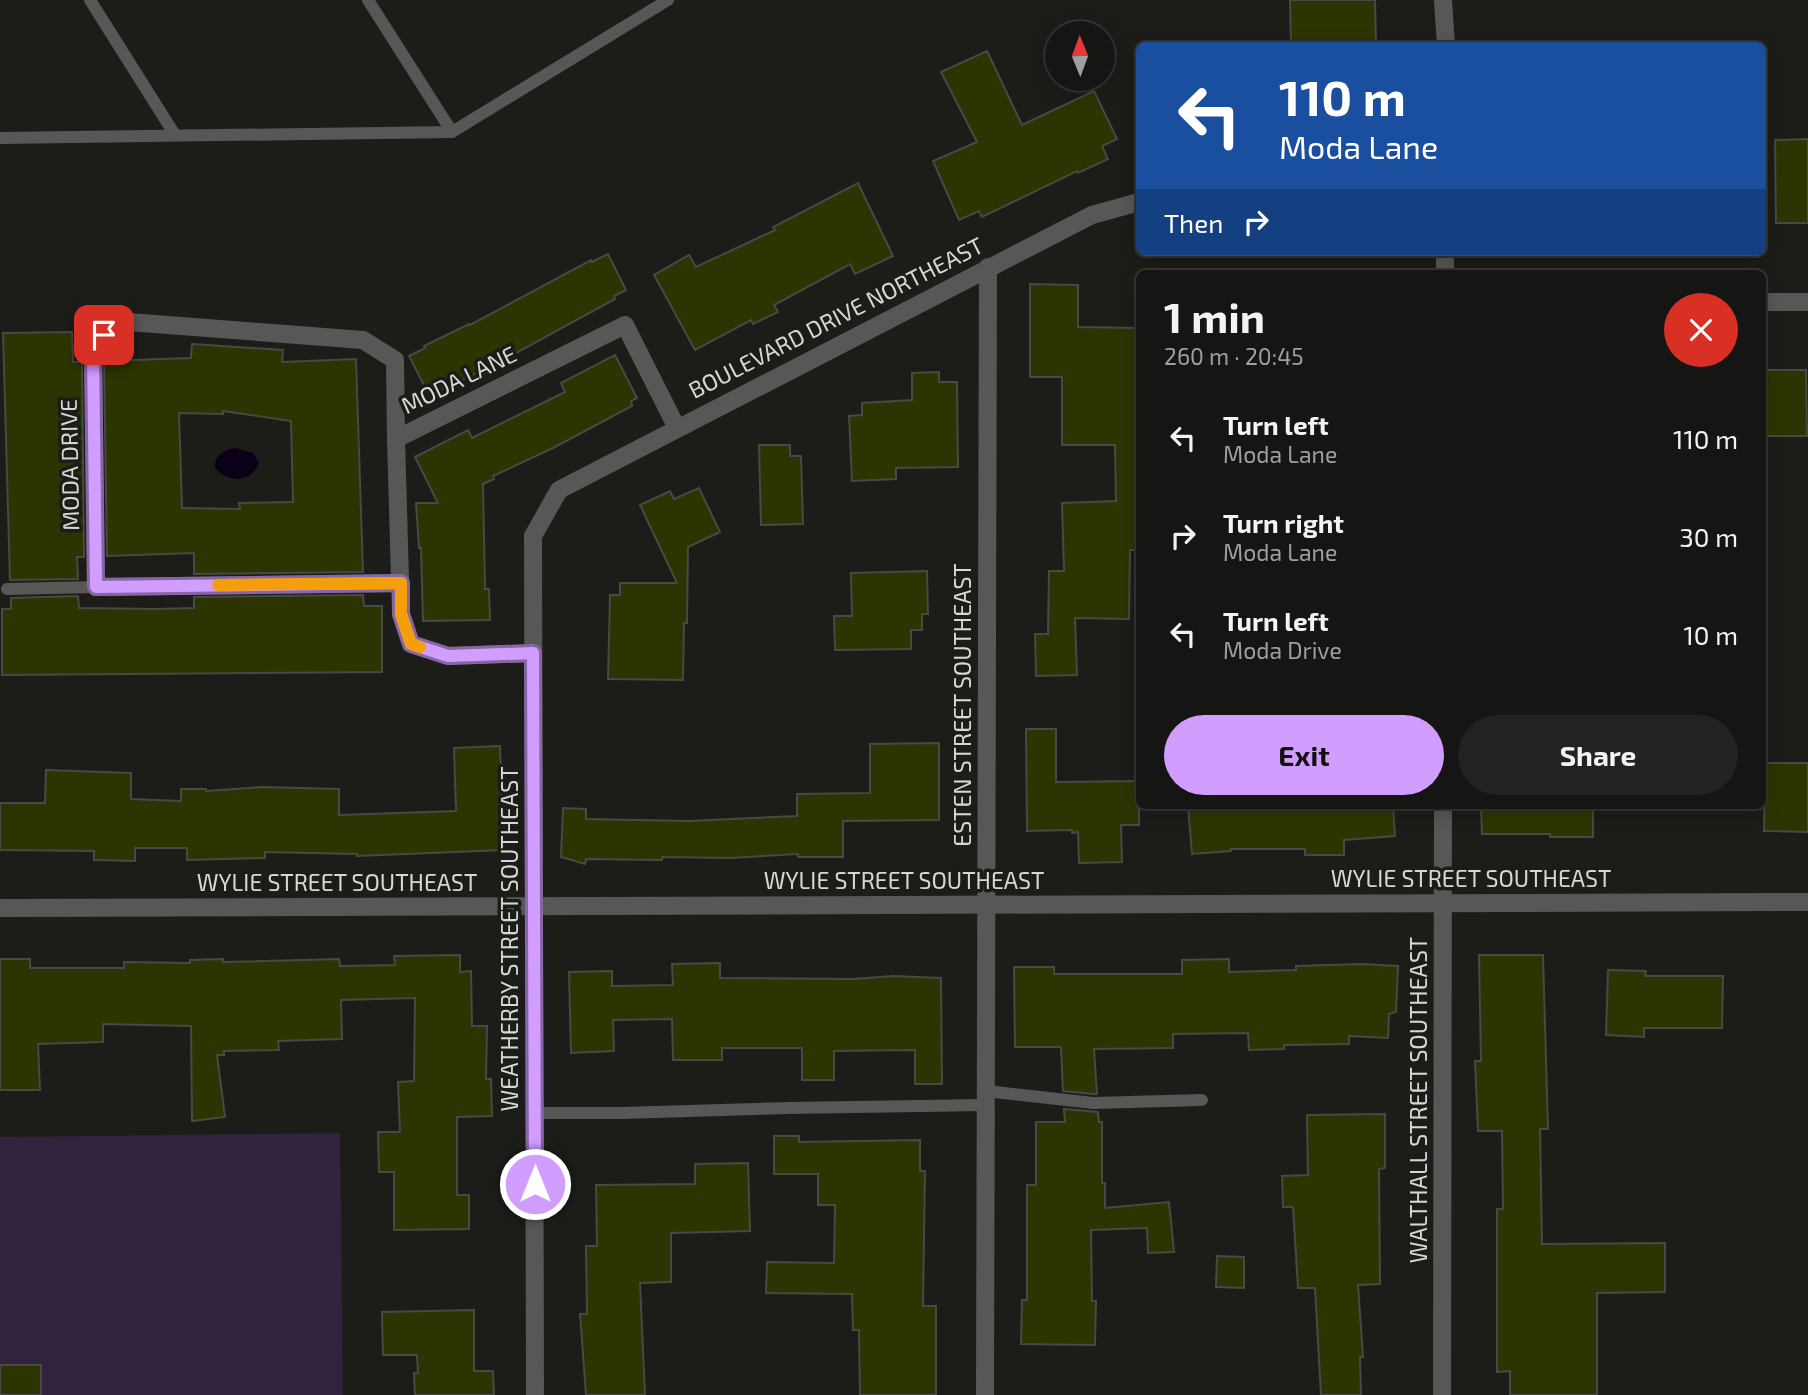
<!DOCTYPE html>
<meta charset="utf-8">
<style>
:root{--surface:#151613;--page:#222321;--text:#f1f3f6;--muted:#9d9fa0;--line:#343533;--accent:#d19dfe}
body{margin:0;font-family:"Exo 2",sans-serif;background:var(--page);color:var(--text);height:100vh;display:flex;flex-direction:column;font-size:26px;white-space:nowrap}
*{box-sizing:border-box;margin:0}
p{font-size:23px;color:var(--muted)}
.icon{flex:none;width:38px;height:38px;fill:none;stroke:currentColor;stroke-width:2;stroke-linecap:round;stroke-linejoin:round}
.map{position:relative;flex:1;overflow:hidden}
.sheet{position:absolute;left:1136px;top:270px;width:630px;height:539px;display:flex;flex-direction:column;background:var(--surface);border-radius:10px;box-shadow:0 4px 18px #0003,0 0 0 2px var(--line)}
.sheet>*{flex:none}
.banner{position:absolute;left:1136px;top:42px;width:630px;height:214px;border-radius:10px;box-shadow:0 4px 18px #0003,0 0 0 2px var(--line);background:#1a4fa0;color:#fff;overflow:hidden}
.needle{width:46px;rotate:359deg}
.fabs{position:absolute;left:1045px;top:21px;display:grid;gap:14px}
.fabs a{display:grid;place-items:center;width:70px;height:70px;border-radius:50%;background:var(--surface);box-shadow:0 4px 18px #0003,0 0 0 2px var(--line);font-size:35px}
.pin{position:absolute;display:grid;place-items:center;width:60px;height:60px;color:#fff;margin:-30px;border-radius:14px;box-shadow:0 4px 10px #0006}
.me{position:absolute;width:77px;margin:-38px;rotate:0deg;stroke-linejoin:round;filter:drop-shadow(0 0 5px #0008)}
.turn{display:flex;align-items:center;gap:24px;height:147px;padding:0 28px;font-size:32px}
.turn .icon{width:91px;height:91px;stroke-width:2.5}
.turn b{display:block;font-size:49px;line-height:60px}
.then{display:flex;align-items:center;height:66px;padding:0 28px;background:#0003;gap:14px;font-size:26px}
.round{display:grid;place-items:center;flex:none;width:74px;height:74px;border-radius:37px;background:var(--page)}
.summary{display:flex;align-items:center;justify-content:space-between;height:119px;padding:0 28px}
h1{font-size:42px;font-weight:700;line-height:52px}
.cta{display:flex;gap:14px;margin-top:auto;padding:14px 28px}
.cta a{flex:1;height:80px;border-radius:42px;background:var(--accent);color:#111;font-size:28px;font-weight:700;line-height:80px;text-align:center}
.cta a+a{background:var(--page);color:var(--text)}
ul{padding:0;list-style:none}
li{display:flex;align-items:center;gap:21px;height:98px;padding:0 28px}
li div{flex:1}
li b{display:block;font-size:26px}
li em{font-style:normal}
.map>svg:first-child{display:block}
.green{fill:#31223e}
.water{fill:#0b0017}
.building{fill:#2c3501;stroke:#474944;stroke-width:2;fill-rule:evenodd}
.lines{fill:none;stroke-linecap:round;stroke-linejoin:round}
.service{stroke:#575856;stroke-width:12}
.minor{stroke:#575856;stroke-width:18}
.route-casing{stroke:#8866a5;stroke-width:18}
.route{stroke:#d19dfe;stroke-width:12}
.slow{stroke:#f59e0b;stroke-width:12}
.labels{text-anchor:middle;stroke-width:7;stroke-linejoin:round;paint-order:stroke}
.street-label{font-size:23px;fill:#d7d8d5;stroke:#1c1d19}
</style>
<div class="map">
<svg width="1808" height="1395" viewBox="0 0 1808 1395">
<rect width="100%" height="100%" fill="#1c1d19"/>
<polygon class="green" points="340,1133 343,1395 0,1395 0,1137"/>
<path class="water" d="M235,448L253,453L259,463C252,483 228,483 215,468C214,455 224,450 235,448Z"/>
<g class="building">
<polygon points="1290,0 1375,0 1376,46 1291,46"/>
<polygon points="987,51 1022,125 1094,91 1117,139 1102,146 1108,159 1078,173 1077,171 982,217 979,211 959,220 933,161 977,142 941,72"/>
<polygon points="1808,139 1808,223 1776,223 1775,140"/>
<polygon points="858,183 893,256 855,274 850,264 774,305 778,312 753,324 751,320 695,350 654,275 689,255 696,267 775,230 773,227"/>
<polygon points="608,254 626,290 614,296 615,299 503,360 440,391 439,388 428,393 409,356 425,348 424,346 469,324 470,325 591,260 592,262"/>
<polygon points="1030,284 1078,285 1078,327 1139,328 1139,550 1130,550 1129,619 1075,618 1077,675 1036,676 1035,634 1048,634 1049,571 1064,571 1062,503 1116,501 1115,445 1062,445 1062,377 1030,377"/>
<polygon points="72,332 73,362 82,362 84,557 77,557 78,579 10,580 3,333"/>
<path d="M192,344L283,350L282,362L356,359L363,572L194,574V553L107,556L104,361L191,358ZM223,411L291,421L293,502L239,503L240,509L182,508L179,413L223,414Z"/>
<polygon points="615,355 637,398 631,401 632,406 553,448 493,476 494,479 483,484 485,589 489,589 490,620 423,621 421,548 419,548 416,503 438,503 415,457 468,430 472,438 565,392 561,383"/>
<polygon points="1762,370 1806,370 1807,436 1762,436"/>
<polygon points="939,372 939,382 957,382 958,467 896,468 896,479 852,481 849,416 862,415 862,403 912,400 912,373"/>
<polygon points="759,445 790,445 790,456 801,456 803,524 761,525"/>
<polygon points="699,488 720,532 688,547 687,623 684,623 683,680 608,679 610,595 620,595 620,583 677,583 640,505 670,491 674,499"/>
<polygon points="927,571 928,614 922,614 922,630 911,630 911,649 835,650 834,616 852,616 851,573"/>
<polygon points="363,595 364,606 382,606 382,672 2,675 2,609 11,609 11,598 78,596 79,608 156,609 194,608 194,597"/>
<polygon points="1026,729 1056,729 1056,782 1139,781 1139,825 1121,825 1122,862 1079,863 1078,832 1072,833 1072,830 1027,831"/>
<polygon points="939,743 939,820 843,821 843,857 798,857 798,854 730,858 662,857 662,860 586,859 585,864 561,857 563,808 586,809 586,819 689,821 797,816 797,794 870,793 870,744"/>
<polygon points="500,746 504,850 357,856 357,854 265,852 265,858 187,860 187,848 135,848 135,861 94,860 94,851 0,850 0,803 45,803 46,770 131,773 131,799 181,801 181,789 206,789 206,791 262,787 339,789 339,815 456,811 454,748"/>
<polygon points="1765,763 1808,763 1808,832 1764,831"/>
<polygon points="1188,805 1393,805 1395,836 1344,840 1344,855 1305,855 1305,849 1231,849 1231,851 1192,854"/>
<polygon points="1481,805 1593,805 1593,837 1550,837 1550,834 1482,834"/>
<polygon points="460,955 460,972 471,971 472,1026 487,1026 486,1079 491,1079 492,1116 457,1117 457,1195 469,1195 469,1229 394,1230 394,1172 379,1172 378,1132 400,1132 398,1082 414,1081 415,998 341,1000 342,1039 278,1041 279,1050 224,1051 224,1055 217,1055 225,1117 192,1121 191,1026 103,1024 103,1042 38,1044 40,1090 0,1090 0,959 30,959 30,968 124,968 124,962 190,963 190,960 223,959 223,962 339,959 340,966 395,965 394,956"/>
<polygon points="1479,955 1543,955 1548,1129 1540,1129 1542,1244 1665,1243 1665,1292 1597,1293 1597,1395 1510,1395 1510,1371 1497,1372 1497,1209 1503,1209 1502,1131 1478,1131 1475,1061 1481,1061"/>
<polygon points="1229,959 1229,972 1296,970 1296,966 1362,964 1398,966 1396,1012 1389,1014 1388,1038 1349,1036 1349,1044 1284,1045 1284,1049 1249,1050 1248,1033 1173,1034 1173,1048 1094,1049 1097,1094 1093,1094 1063,1091 1061,1047 1015,1047 1014,967 1054,967 1054,974 1182,974 1182,960"/>
<polygon points="720,963 720,978 853,979 893,976 941,978 942,1084 915,1084 915,1050 834,1051 834,1080 802,1080 802,1048 722,1048 722,1060 673,1060 672,1019 613,1020 614,1051 571,1053 569,972 612,971 612,986 673,985 672,964"/>
<polygon points="1608,970 1646,971 1645,976 1723,976 1722,1028 1644,1028 1644,1037 1606,1035"/>
<polygon points="1064,1109 1098,1112 1099,1122 1102,1122 1102,1183 1105,1183 1105,1208 1169,1202 1174,1252 1148,1253 1147,1228 1091,1230 1092,1301 1096,1301 1095,1345 1021,1344 1022,1300 1027,1300 1027,1185 1036,1185 1036,1122 1065,1122"/>
<polygon points="1385,1114 1385,1168 1379,1169 1380,1284 1358,1285 1363,1357 1360,1357 1361,1395 1321,1395 1315,1288 1298,1288 1293,1207 1283,1207 1282,1176 1308,1175 1307,1115"/>
<polygon points="774,1136 799,1136 799,1142 920,1140 920,1171 925,1171 923,1306 936,1306 936,1395 860,1395 859,1330 853,1330 852,1294 766,1293 767,1262 834,1263 835,1205 818,1205 818,1174 774,1174"/>
<polygon points="748,1163 750,1231 671,1233 671,1282 640,1283 645,1395 586,1395 580,1314 587,1314 586,1246 597,1246 596,1185 695,1184 695,1164"/>
<polygon points="1217,1256 1244,1257 1244,1288 1216,1287"/>
<polygon points="474,1310 474,1371 493,1371 494,1395 415,1395 414,1373 418,1373 417,1355 383,1355 382,1312"/>
<rect x="0" y="1365" width="41" height="30"/>
</g>
<g class="lines">
<g class="service">
<polyline points="90,0 175,135"/>
<polyline points="368,0 452,132"/>
<polyline points="0,138 452,132 668,0"/>
<polyline points="7,589 96,587"/>
<polyline points="986,1091 1093,1103 1202,1100"/>
<polyline points="535,1113 621,1113 788,1108 986,1105"/>
</g>
<g class="minor">
<polyline points="1443,0 1446,46"/>
<polyline points="1445,273 1445,252"/>
<polyline points="1762,302 1808,302"/>
<polyline points="396,439 395,360 363,340 129,322 104,335 93,352 96,587 401,583"/>
<polyline points="533,653 448,656 411,644 401,614 396,439 625,325 677,428"/>
<polyline points="0,908 1808,902"/>
<polyline points="535,1395 533,536 559,490 1092,215 1139,202"/>
<polyline points="985,1395 988,267"/>
<polyline points="1442,1395 1443,805"/>
</g>
</g>
<g class="lines">
<g class="route-casing">
<polyline id="route" points="104,335 93,352 96,587 401,583 401,614 411,644 448,656 533,653 535,1184"/>
</g>
<use href="#route" class="route"/>
<polyline class="slow" points="218,585 401,583 401,614 411,644 420,647"/>
</g>
<g class="labels">
<g class="street-label">
<text transform="translate(836 318) rotate(-27)" y="8">BOULEVARD DRIVE NORTHEAST</text>
<text transform="translate(459 380) rotate(-26)" y="8">MODA LANE</text>
<text transform="translate(70 465) rotate(-91)" y="8">MODA DRIVE</text>
<text transform="translate(963 705) rotate(-90)" y="8">ESTEN STREET SOUTHEAST</text>
<text x="1471" y="887">WYLIE STREET SOUTHEAST</text>
<text x="904" y="889">WYLIE STREET SOUTHEAST</text>
<text x="337" y="891">WYLIE STREET SOUTHEAST</text>
<text transform="translate(510 939) rotate(-90)" y="8">WEATHERBY STREET SOUTHEAST</text>
<text transform="translate(1419 1100) rotate(-90)" y="8">WALTHALL STREET SOUTHEAST</text>
</g>
</g>
</svg>
<div class="fabs">
<a><svg class="needle" viewBox="-14 -14 28 28"><path d="M0-13l5 13h-10z" fill="#e53935"/><path d="M0 13l5-13h-10z" fill="#9d9fa0"/></svg></a>
</div>
<div class="pin" style="left:104px;top:335px;background:#d93025"><svg class="icon" aria-label="arrive" viewBox="0 0 24 24"><path d="M6 21V4h12l-3 4 3 4H6"/></svg></div>
<svg class="me" style="left:535px;top:1184px" viewBox="-20 -20 40 40"><circle r="17" fill="#d19dfe" stroke="#fff" stroke-width="3"/><path d="M0-11L8 9 0 5-8 9z" fill="#fff"/></svg>
<div class="banner">
<div class="turn"><svg class="icon" aria-label="left" viewBox="0 0 24 24"><path d="M17 20v-9H6M10 6l-5 5 5 5"/></svg><div><b>110 m</b>Moda Lane</div></div>
<div class="then">Then<svg class="icon" aria-label="right" viewBox="0 0 24 24"><path d="M7 20v-9h11M14 6l5 5-5 5"/></svg></div>
</div>
<section class="sheet">
<div class="summary"><div><h1>1 min</h1><p>260 m · 20:45</p></div><a class="round" style="background:#d93025;color:#fff"><svg class="icon" aria-label="close" viewBox="0 0 24 24"><path d="M6 6l12 12M18 6L6 18"/></svg></a></div>
<ul>
<li><svg class="icon" aria-label="left" viewBox="0 0 24 24"><path d="M17 20v-9H6M10 6l-5 5 5 5"/></svg><div><b>Turn left</b><p>Moda Lane</p></div><em>110 m</em></li>
<li><svg class="icon" aria-label="right" viewBox="0 0 24 24"><path d="M7 20v-9h11M14 6l5 5-5 5"/></svg><div><b>Turn right</b><p>Moda Lane</p></div><em>30 m</em></li>
<li><svg class="icon" aria-label="left" viewBox="0 0 24 24"><path d="M17 20v-9H6M10 6l-5 5 5 5"/></svg><div><b>Turn left</b><p>Moda Drive</p></div><em>10 m</em></li>
</ul>
<div class="cta"><a>Exit</a><a>Share</a></div>
</section>
</div>
